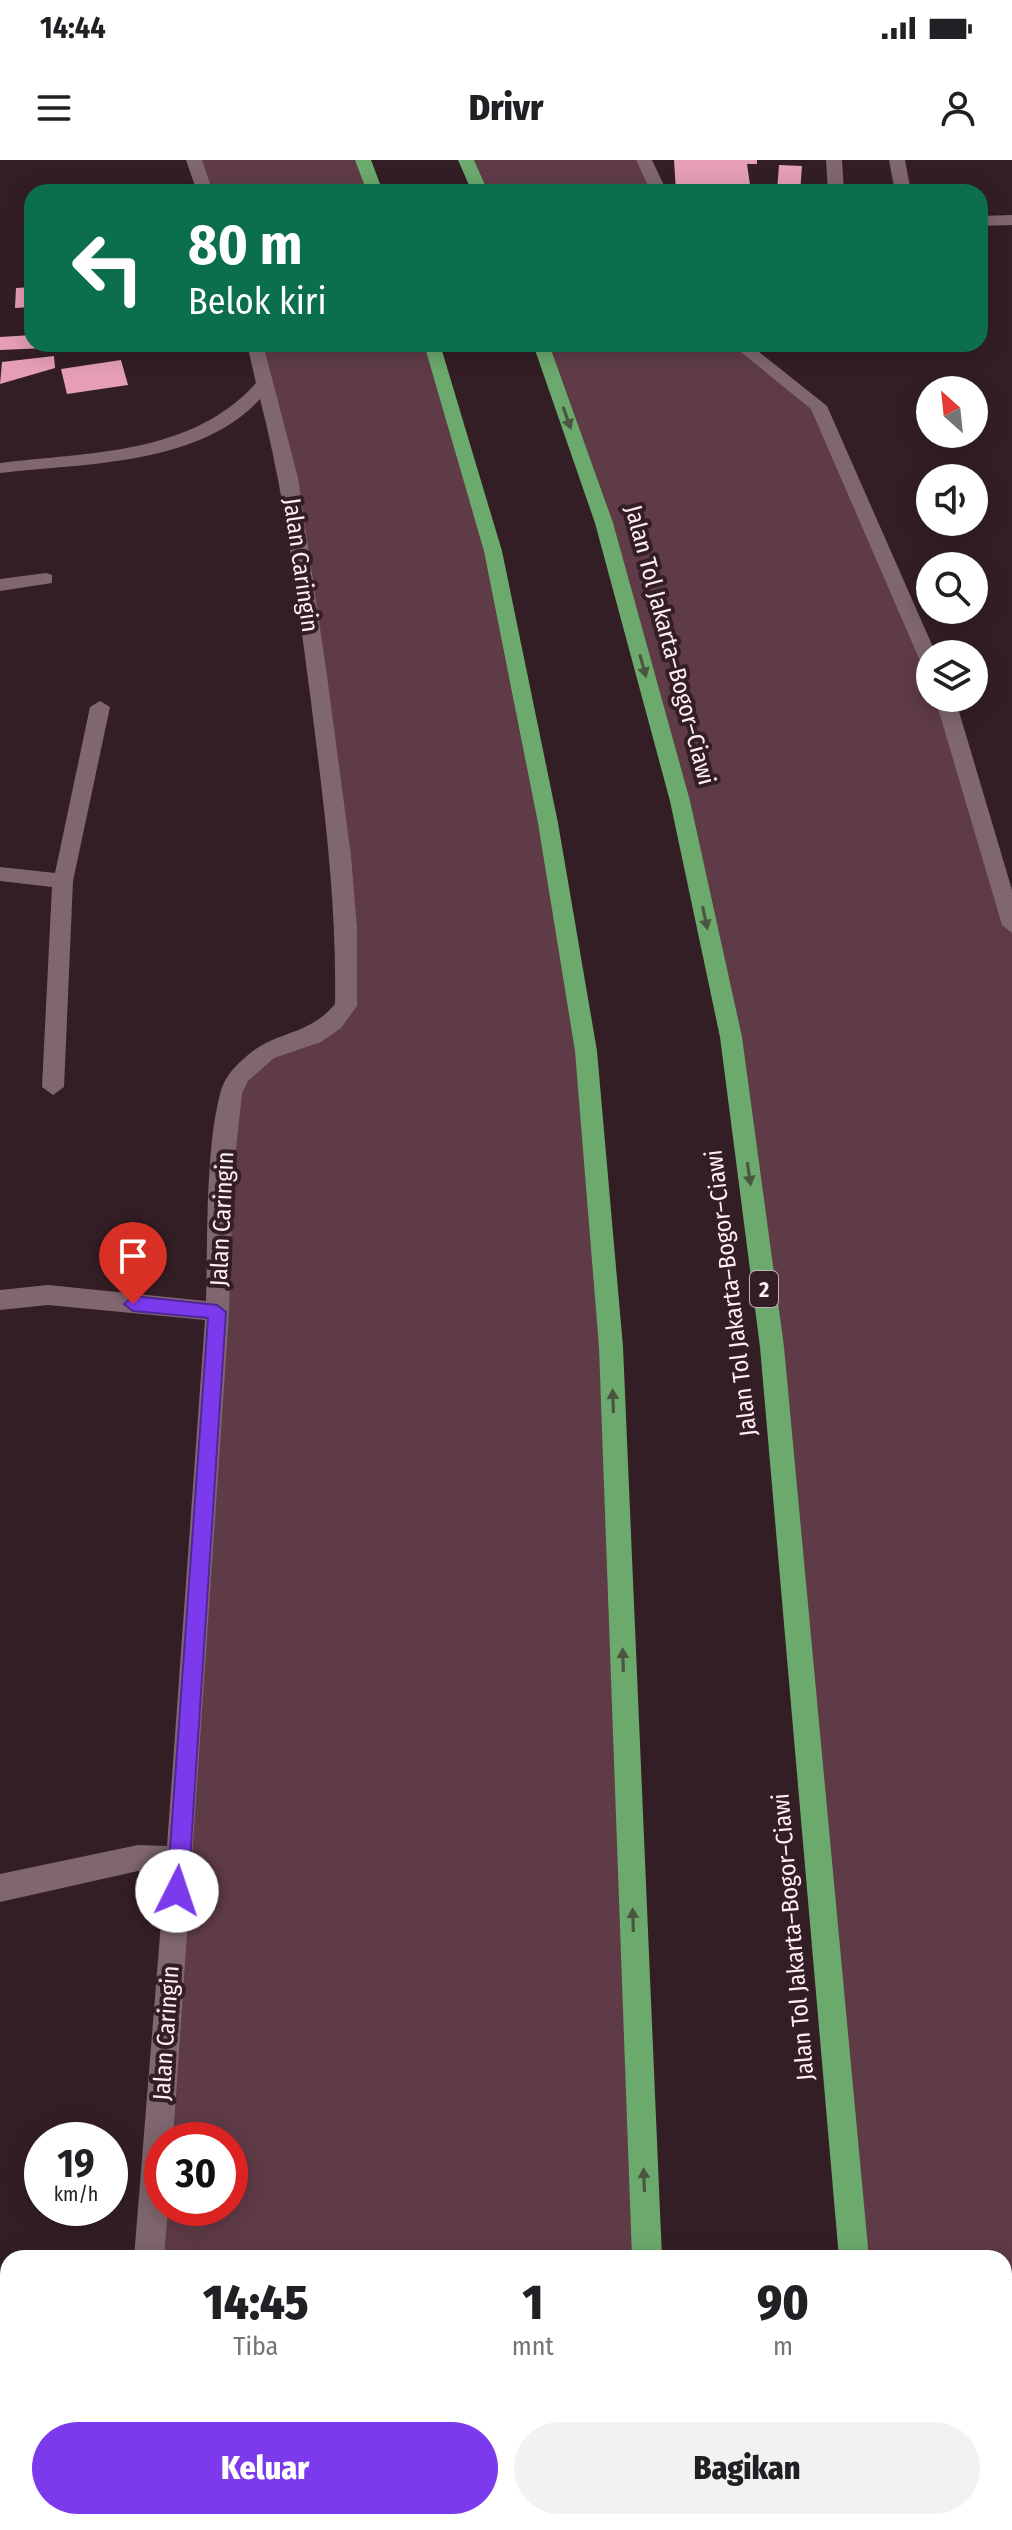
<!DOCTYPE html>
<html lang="id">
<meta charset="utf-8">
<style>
:root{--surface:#fff;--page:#f2f2f2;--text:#202124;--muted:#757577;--accent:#7c3aed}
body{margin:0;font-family:"Fira Sans Condensed",sans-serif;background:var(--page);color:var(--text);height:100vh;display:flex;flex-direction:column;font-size:30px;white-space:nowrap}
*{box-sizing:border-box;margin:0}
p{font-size:26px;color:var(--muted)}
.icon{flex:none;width:44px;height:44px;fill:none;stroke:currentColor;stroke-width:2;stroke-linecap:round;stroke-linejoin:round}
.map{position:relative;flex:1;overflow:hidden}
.sheet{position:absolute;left:0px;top:2090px;width:1012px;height:280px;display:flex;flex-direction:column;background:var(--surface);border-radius:24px 24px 0 0;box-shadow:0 4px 20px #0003}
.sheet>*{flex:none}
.banner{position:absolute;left:24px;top:24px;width:964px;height:168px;border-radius:24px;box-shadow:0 4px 20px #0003;background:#0b6e4f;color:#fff;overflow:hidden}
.needle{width:52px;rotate:333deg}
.controls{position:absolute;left:916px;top:216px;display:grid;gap:16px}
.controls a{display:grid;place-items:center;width:72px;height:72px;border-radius:50%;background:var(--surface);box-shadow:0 4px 20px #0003;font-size:40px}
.speed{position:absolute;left:24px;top:1962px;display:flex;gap:16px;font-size:40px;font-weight:700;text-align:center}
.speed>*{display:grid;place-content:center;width:104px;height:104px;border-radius:50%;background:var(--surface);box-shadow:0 4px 20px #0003;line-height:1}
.speed small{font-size:20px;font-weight:400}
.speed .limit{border:12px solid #d22;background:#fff;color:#111}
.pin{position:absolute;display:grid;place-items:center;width:68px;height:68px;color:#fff;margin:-82px -34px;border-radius:50% 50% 50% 0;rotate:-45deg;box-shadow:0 0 8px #0007}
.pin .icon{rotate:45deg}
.me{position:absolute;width:88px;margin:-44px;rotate:4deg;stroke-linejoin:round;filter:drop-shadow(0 0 6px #0008)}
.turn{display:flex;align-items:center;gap:28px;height:168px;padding:0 32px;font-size:36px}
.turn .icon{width:104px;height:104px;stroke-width:2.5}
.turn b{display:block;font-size:56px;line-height:68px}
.eta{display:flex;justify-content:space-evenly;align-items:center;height:136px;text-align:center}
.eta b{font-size:48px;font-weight:800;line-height:56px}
.action{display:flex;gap:16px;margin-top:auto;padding:16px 32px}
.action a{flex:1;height:92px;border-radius:48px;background:var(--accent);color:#fff;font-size:32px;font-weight:800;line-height:92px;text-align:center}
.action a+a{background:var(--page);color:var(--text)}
.status{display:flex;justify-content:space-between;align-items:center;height:56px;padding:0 40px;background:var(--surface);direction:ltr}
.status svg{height:22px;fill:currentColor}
header{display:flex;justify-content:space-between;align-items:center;height:104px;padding:0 32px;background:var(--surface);font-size:36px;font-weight:800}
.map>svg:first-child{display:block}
.green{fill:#5f3b48;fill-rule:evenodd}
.building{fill:#e69eb8}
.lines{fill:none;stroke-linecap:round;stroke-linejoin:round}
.minor{fill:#80666f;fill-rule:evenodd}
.motorway{fill:#6baa6c;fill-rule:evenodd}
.oneway{fill:#4a5642}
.route{fill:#7c3aed;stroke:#51269a;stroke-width:2}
.labels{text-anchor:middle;stroke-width:8;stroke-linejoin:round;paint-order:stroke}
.shield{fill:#341e26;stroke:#c2b0b6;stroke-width:2}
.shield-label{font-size:22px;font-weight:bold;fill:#ffeff4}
.street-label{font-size:24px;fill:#ffeff4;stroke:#341e26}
</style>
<div class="status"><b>14:44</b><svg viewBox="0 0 49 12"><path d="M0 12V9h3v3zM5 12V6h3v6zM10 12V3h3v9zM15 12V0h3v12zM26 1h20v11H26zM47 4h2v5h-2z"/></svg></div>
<header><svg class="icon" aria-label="menu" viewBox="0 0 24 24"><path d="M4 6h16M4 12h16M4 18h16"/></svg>Drivr<svg class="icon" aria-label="person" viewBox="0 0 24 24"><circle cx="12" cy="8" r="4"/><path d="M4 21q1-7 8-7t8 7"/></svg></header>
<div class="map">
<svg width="1012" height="2370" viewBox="0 0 1012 2370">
<rect width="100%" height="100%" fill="#341e26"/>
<g class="green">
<polygon points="192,0 363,0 375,32 204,32"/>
<polygon points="466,0 643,0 659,32 479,32"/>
<path d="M255,184H432L494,396L586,891L647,2098H149L239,916L346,846L289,318ZM162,1980H230V2048H162Z"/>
<polygon points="541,184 739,184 818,246 930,503 930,538 945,538 1012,767 1012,2370 878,2370 878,2362 1004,2362 1004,2098 854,2098 731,877 680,641"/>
<polygon points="128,2362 658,2362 658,2370 127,2370"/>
</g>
<g class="building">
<polygon points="674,0 757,0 757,4 747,4 751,32 676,32"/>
<polygon points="779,5 802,6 800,32 777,32"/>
<polygon points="32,127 32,147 15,148 16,128"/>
<polygon points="32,175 32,184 46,184 46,188 0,190 0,177"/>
<polygon points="54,196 55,208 0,224 2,202"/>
<polygon points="121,200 128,225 67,234 61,209"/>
</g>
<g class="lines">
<g class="minor">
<polygon points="186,0 202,0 213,32 197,32"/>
<polygon points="636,0 652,0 667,32 651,32"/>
<polygon points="826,0 842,0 844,32 828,32"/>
<polygon points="889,0 905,0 911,32 895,32"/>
<polygon points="1012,55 1012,65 980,66 980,56"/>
<path d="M247,184H263L298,318L327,516L351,696L357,769V846L341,868L321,882L274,898L248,921L242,933L233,1016L229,1152L173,1980H162V2048H168L164,2098H134L165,1713L138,1711L0,1742V1714L138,1685L167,1686L205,1160L48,1145L0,1150V1130L48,1125L206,1141C208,1079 205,993 220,934C224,917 235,906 248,895C275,871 309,876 335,844C337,739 323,638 310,534C297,435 285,336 260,239C199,306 84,303 0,313V303C89,292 192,295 256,223Z"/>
<polygon points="731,184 749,184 827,246 936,494 930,494 930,509 921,503 811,249"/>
<polygon points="46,413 52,415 52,423 0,431 0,419"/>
<polygon points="935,538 955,538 1012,730 1012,773 1002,765"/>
<polygon points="100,541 110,547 73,721 64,927 53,935 42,927 52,727 0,721 0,707 55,713 90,547"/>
<polygon points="112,2362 144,2362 143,2370 111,2370"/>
</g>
<g class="motorway">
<polygon points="355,0 371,0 383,32 367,32"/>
<polygon points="458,0 474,0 488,32 472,32"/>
<polygon points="424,184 440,184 502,391 558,663 597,891 623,1187 662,2098 632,2098 599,1187 575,891 538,663 484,391"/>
<polygon points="533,184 549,184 613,363 690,641 742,877 784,1187 869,2098 839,2098 760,1187 720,877 670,641 595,363"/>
<rect x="642" y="2362" width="32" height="8"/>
<polygon points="862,2362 894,2362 895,2370 863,2370"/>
</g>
</g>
<defs><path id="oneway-solid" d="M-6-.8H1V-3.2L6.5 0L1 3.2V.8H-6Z" transform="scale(2)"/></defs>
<g class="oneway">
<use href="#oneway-solid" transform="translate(567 258) rotate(71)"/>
<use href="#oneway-solid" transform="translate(643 506) rotate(75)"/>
<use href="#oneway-solid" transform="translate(705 758) rotate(78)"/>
<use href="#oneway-solid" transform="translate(749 1014) rotate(82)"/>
<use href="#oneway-solid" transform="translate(613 1241) rotate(-92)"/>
<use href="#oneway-solid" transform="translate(623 1500) rotate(-92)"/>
<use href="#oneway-solid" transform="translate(633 1760) rotate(-92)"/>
<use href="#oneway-solid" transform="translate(644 2020) rotate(-92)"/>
</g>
<polygon class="route" points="133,1136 217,1145 226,1152 188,1731 185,1738 177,1741 170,1738 167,1731 208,1158 133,1151 124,1144"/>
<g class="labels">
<rect class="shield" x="750" y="1111" width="28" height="36" rx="6"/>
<g class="shield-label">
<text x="764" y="1137">2</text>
</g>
<g class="street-label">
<text transform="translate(301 405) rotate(82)" y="8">Jalan Caringin</text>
<text transform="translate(670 485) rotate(75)" y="8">Jalan Tol Jakarta–Bogor–Ciawi</text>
<text transform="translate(222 1059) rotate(-87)" y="8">Jalan Caringin</text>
<text transform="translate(731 1133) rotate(-97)" y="8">Jalan Tol Jakarta–Bogor–Ciawi</text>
<text transform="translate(793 1777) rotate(-95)" y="8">Jalan Tol Jakarta–Bogor–Ciawi</text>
<text transform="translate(166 1873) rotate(-86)" y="8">Jalan Caringin</text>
</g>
</g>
</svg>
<div class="controls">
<a><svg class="needle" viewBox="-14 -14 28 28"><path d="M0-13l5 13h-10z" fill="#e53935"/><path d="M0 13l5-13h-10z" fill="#757577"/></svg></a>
<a><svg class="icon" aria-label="sound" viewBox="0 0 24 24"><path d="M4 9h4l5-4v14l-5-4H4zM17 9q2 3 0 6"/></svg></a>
<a><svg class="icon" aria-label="search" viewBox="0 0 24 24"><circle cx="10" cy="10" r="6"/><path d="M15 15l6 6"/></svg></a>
<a><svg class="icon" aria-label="layers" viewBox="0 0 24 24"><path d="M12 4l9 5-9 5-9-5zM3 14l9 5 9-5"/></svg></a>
</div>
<div class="speed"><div>19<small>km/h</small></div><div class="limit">30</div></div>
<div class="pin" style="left:133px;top:1144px;background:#d93025"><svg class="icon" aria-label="arrive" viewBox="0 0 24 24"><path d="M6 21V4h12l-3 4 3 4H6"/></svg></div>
<svg class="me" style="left:177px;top:1731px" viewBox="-20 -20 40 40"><circle r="19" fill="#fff"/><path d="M0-13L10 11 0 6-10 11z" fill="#7c3aed"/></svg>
<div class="banner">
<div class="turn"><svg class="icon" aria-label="left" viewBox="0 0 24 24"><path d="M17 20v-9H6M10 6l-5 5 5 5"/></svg><div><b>80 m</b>Belok kiri</div></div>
</div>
<section class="sheet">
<div class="eta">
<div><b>14:45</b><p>Tiba</p></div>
<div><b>1</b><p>mnt</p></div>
<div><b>90</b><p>m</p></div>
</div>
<div class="action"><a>Keluar</a><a>Bagikan</a></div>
</section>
</div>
